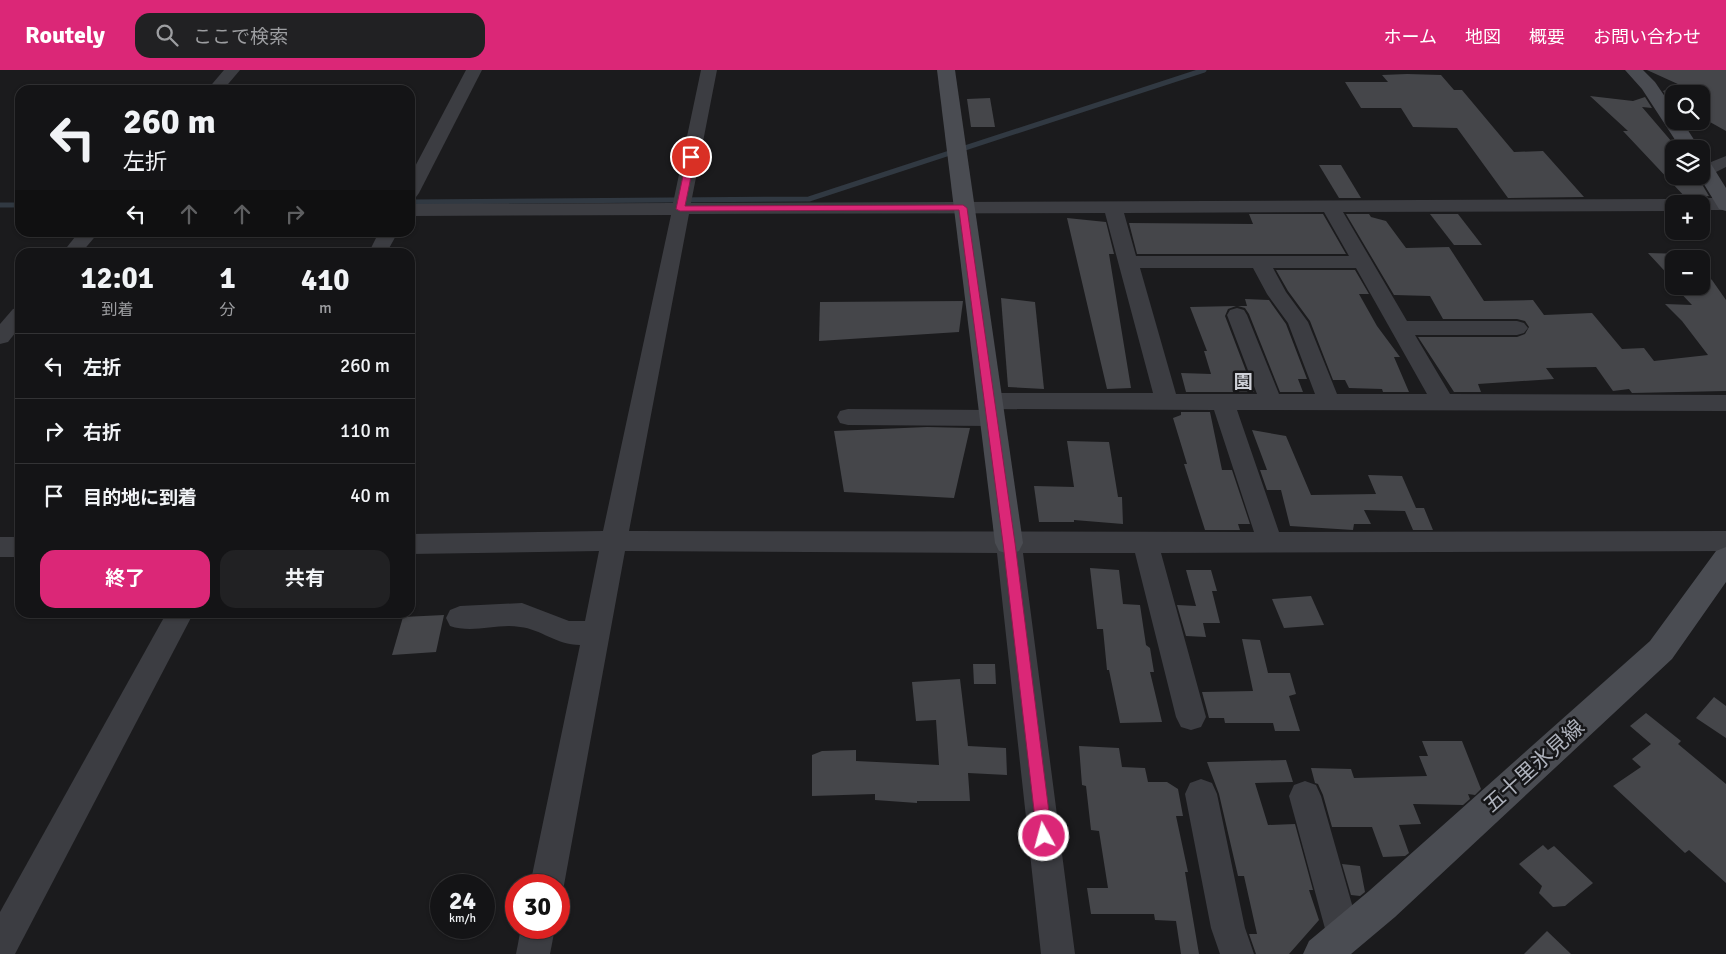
<!DOCTYPE html>
<html lang="ja">
<meta charset="utf-8">
<style>
:root{--surface:#141416;--page:#212123;--text:#f1f3f6;--muted:#9d9ea1;--line:#333335;--accent:#db2777}
body{margin:0;font-family:Signika,"Noto Sans JP",sans-serif;background:var(--page);color:var(--text);height:100vh;display:flex;flex-direction:column;font-size:19px;white-space:nowrap}
*{box-sizing:border-box;margin:0}
p{font-size:16px;color:var(--muted)}
.icon{flex:none;width:28px;height:28px;fill:none;stroke:currentColor;stroke-width:2;stroke-linecap:round;stroke-linejoin:round}
.map{position:relative;flex:1;overflow:hidden}
.details{position:absolute;left:15px;top:178px;width:400px;height:370px;display:flex;flex-direction:column;background:var(--surface);border-radius:15px;box-shadow:0 1px 4px #0004,0 0 0 1px var(--line)}
.details>*{flex:none}
.hud{position:absolute;left:15px;top:15px;width:400px;height:152px;border-radius:15px;box-shadow:0 1px 4px #0004,0 0 0 1px var(--line);background:#141416;color:var(--text);overflow:hidden}
.tools{position:absolute;left:1665px;top:15px;display:grid;gap:10px}
.tools a{display:grid;place-items:center;width:45px;height:45px;border-radius:10px;background:var(--surface);box-shadow:0 1px 4px #0004,0 0 0 1px var(--line);font-size:25px}
.speed{position:absolute;left:430px;top:804px;display:flex;gap:10px;font-size:25px;font-weight:700;text-align:center}
.speed>*{display:grid;place-content:center;width:65px;height:65px;border-radius:50%;background:var(--surface);box-shadow:0 1px 4px #0004,0 0 0 1px var(--line);line-height:1}
.speed small{font-size:12px;font-weight:400}
.speed .limit{border:8px solid #d22;background:#fff;color:#111}
.pin{position:absolute;display:grid;place-items:center;width:42px;height:42px;color:#fff;margin:-21px;border:2px solid #fff;border-radius:50%;box-shadow:0 1px 5px #0007}
.me{position:absolute;width:55px;margin:-28px;rotate:353deg;stroke-linejoin:round;filter:drop-shadow(0 0 4px #0008)}
.turn{display:flex;align-items:center;gap:18px;height:105px;padding:0 25px;font-size:22px}
.turn .icon{width:65px;height:65px;stroke-width:2.5}
.turn b{display:block;font-size:35px;line-height:42px}
.lanes{display:flex;align-items:center;height:48px;padding:0 25px;background:#0003;justify-content:center;gap:25px;direction:ltr}
.lanes .off{opacity:.35}
.eta{display:flex;justify-content:space-evenly;align-items:center;height:85px;text-align:center}
.eta b{font-size:30px;font-weight:700;line-height:35px}
.button{display:flex;gap:10px;margin-top:auto;padding:10px 25px}
.button a{flex:1;height:58px;border-radius:15px;background:var(--accent);color:#fff;font-size:20px;font-weight:700;line-height:58px;text-align:center}
.button a+a{background:var(--page);color:var(--text)}
ul{padding:0;list-style:none}
li{display:flex;align-items:center;gap:15px;height:65px;padding:0 25px;border-top:1px solid var(--line)}
li div{flex:1}
li b{display:block;font-size:19px}
li em{font-style:normal}
header{display:flex;align-items:center;gap:30px;box-sizing:border-box;height:70px;padding:0 25px;background:var(--accent);color:#fff}
header strong{font-size:24px}
nav{display:flex;gap:28px;margin-inline-start:auto;font-size:18px}
.search{width:350px;height:45px;background:var(--page);display:flex;align-items:center;gap:12px;box-sizing:border-box;padding:0 18px;border-radius:15px;color:var(--muted);font-size:19px}
.map>svg:first-child{display:block}
.lines{fill:none;stroke-linecap:round;stroke-linejoin:round}
.stream{stroke:#313942;stroke-width:5}
.building{fill:#45464a}
.street{fill:#3c3d42;fill-rule:evenodd}
.secondary{fill:#4a4c52;fill-rule:evenodd}
.route{fill:#db2777;stroke:#8e194d}
.labels{text-anchor:middle;stroke-width:5;stroke-linejoin:round;paint-order:stroke}
.neighbourhood-label{font-size:19px;font-weight:bold;fill:#cfd1d8;stroke:#161618}
.near-street-label{font-size:21px;fill:#aeb2bc;stroke:#161618}
</style>
<header>
<strong>Routely</strong>
<div class="search"><svg class="icon" aria-label="search" viewBox="0 0 24 24"><circle cx="10" cy="10" r="6"/><path d="M15 15l6 6"/></svg>ここで検索</div>
<nav><a>ホーム</a><a>地図</a><a>概要</a><a>お問い合わせ</a></nav>
</header>
<div class="map">
<svg width="1726" height="884" viewBox="0 0 1726 884">
<rect width="100%" height="100%" fill="#1b1b1d"/>
<g class="lines">
<g class="stream">
<polyline points="410,132 809,129 1204,0"/>
<polyline points="0,135 20,135"/>
</g>
</g>
<g class="building">
<polygon points="1647,0 1726,0 1726,61 1701,47 1701,24 1674,24 1674,36 1663,21 1680,15"/>
<polygon points="1407,4 1441,5 1454,20 1462,20 1514,82 1543,81 1584,127 1508,128 1457,58 1413,57 1401,38 1361,38 1345,12 1388,12 1382,5"/>
<polygon points="1590,26 1633,31 1645,27 1652,38 1642,37 1678,79 1674,79 1674,106 1697,106 1709,126 1687,129 1623,61 1628,61"/>
<polygon points="990,28 995,57 971,57 967,29"/>
<polygon points="1319,95 1341,95 1361,128 1339,128"/>
<polygon points="1249,144 1323,144 1346,184 1137,184 1129,153 1253,154"/>
<polygon points="1346,144 1369,144 1371,147 1386,151 1406,178 1449,177 1484,231 1533,230 1544,245 1592,243 1622,279 1644,278 1654,291 1708,285 1682,251 1665,234 1692,235 1674,216 1701,216 1701,200 1712,210 1726,230 1726,321 1632,323 1629,319 1613,321 1596,297 1546,298 1554,309 1478,314 1481,322 1454,322 1418,267 1517,267 1525,264 1529,257 1525,251 1517,249 1443,249 1430,226 1394,225"/>
<polygon points="1430,144 1458,144 1482,175 1454,175"/>
<polygon points="1067,148 1106,152 1114,184 1109,184 1131,318 1107,319"/>
<polygon points="1648,183 1684,184 1689,189 1674,189 1674,216 1668,210 1673,210"/>
<polygon points="1276,200 1355,200 1369,224 1359,224 1377,256 1400,287 1394,287 1409,322 1383,322 1382,319 1349,318 1345,310 1333,310 1310,251 1288,221"/>
<polygon points="1001,228 1035,232 1044,319 1008,317"/>
<polygon points="1245,229 1269,230 1286,254 1307,309 1298,309 1303,322 1280,322 1249,244 1245,238 1238,236 1247,236"/>
<polygon points="963,231 959,262 819,271 820,232"/>
<polygon points="1236,236 1228,239 1225,246 1254,322 1186,322 1181,303 1211,304 1204,281 1207,281 1190,237"/>
<polygon points="1181,342 1210,342 1222,400 1232,400 1250,454 1238,454 1240,460 1205,460 1184,394 1187,394 1173,348 1181,345"/>
<polygon points="927,357 970,358 954,428 844,422 834,361"/>
<polygon points="1252,360 1286,366 1311,425 1376,424 1368,405 1402,406 1416,438 1424,438 1433,460 1413,460 1405,441 1364,440 1371,454 1354,454 1353,460 1290,456 1281,420 1267,420 1260,400 1267,400"/>
<polygon points="1067,371 1109,372 1118,427 1122,427 1123,454 1074,450 1074,452 1039,452 1034,416 1074,417"/>
<polygon points="1090,498 1119,500 1123,534 1140,535 1146,575 1150,578 1154,602 1150,602 1162,652 1120,653 1109,600 1107,600 1103,559 1097,559"/>
<polygon points="1186,500 1211,500 1217,521 1212,521 1220,553 1203,553 1206,567 1186,566 1177,535 1196,536"/>
<polygon points="1311,526 1324,555 1284,558 1272,529"/>
<polygon points="444,545 436,582 392,585 403,547"/>
<polygon points="1242,569 1260,570 1268,603 1290,603 1296,624 1289,626 1300,661 1275,661 1273,653 1225,653 1224,648 1209,648 1202,622 1253,621"/>
<polygon points="973,594 995,594 996,614 974,614"/>
<polygon points="960,609 968,676 1006,678 1007,705 968,703 970,731 917,731 917,733 875,730 875,724 812,726 812,685 822,681 856,680 856,691 939,695 936,650 916,651 912,612"/>
<polygon points="1714,627 1726,636 1726,668 1696,648"/>
<polygon points="1646,643 1681,671 1678,674 1726,714 1726,813 1689,780 1685,783 1613,716 1641,697 1632,689 1651,674 1630,656"/>
<polygon points="1422,671 1462,671 1481,719 1475,725 1468,724 1470,729 1463,735 1413,734 1421,754 1399,755 1409,783 1405,786 1383,787 1372,757 1332,757 1323,725 1318,714 1315,713 1311,698 1351,699 1354,708 1427,706 1419,686 1428,686"/>
<polygon points="1079,676 1119,678 1122,697 1145,698 1148,712 1167,712 1178,719 1183,746 1176,746 1188,802 1185,802 1199,884 1181,884 1176,851 1155,850 1154,844 1091,844 1087,818 1108,818 1099,761 1091,760 1086,716 1082,715"/>
<polygon points="1286,690 1293,712 1255,713 1268,755 1295,754 1313,820 1309,820 1319,850 1289,884 1256,884 1249,864 1257,864 1244,806 1238,806 1219,724 1207,692"/>
<polygon points="1543,775 1548,780 1554,776 1593,813 1565,836 1553,837 1539,823 1542,816 1519,794"/>
<polygon points="1342,794 1360,796 1365,822 1360,826 1351,825"/>
<polygon points="1547,861 1571,884 1524,884"/>
</g>
<g class="lines">
<g class="street">
<polygon points="224,0 240,0 223,20 207,20"/>
<polygon points="466,0 482,0 419,123 416,127 410,128 410,106"/>
<path d="M701,0H717L691,133L1674,129L1680,131L1682,134H1674V141L1343,142L1407,251H1517L1524,253L1528,258L1524,263L1517,265H1415L1450,324L1726,325V341L1237,340L1279,462L1726,461V481L1161,483L1206,647L1201,657L1191,660L1181,657L1176,647L1135,483H1023L1075,884H1041L997,483L625,481L564,815L559,827V815H530L580,575C556,575 541,559 520,557C497,553 473,564 450,556L446,548L450,540L460,536L522,533L569,551H585L599,481L410,484V464L603,461L671,145L410,146V134L673,133ZM1324,142L1349,186H1136L1124,143ZM1105,143L1153,323H990L982,325L979,331L982,337L990,339L1214,340L1254,462L629,461L689,144ZM1140,198H1253L1267,224L1288,253L1315,324H1279L1247,245L1244,240L1237,238L1230,240L1227,245L1257,324H1176ZM1273,198H1356L1427,324H1337L1308,252L1286,222Z"/>
<polygon points="1726,86 1726,97 1712,104 1701,104 1701,96"/>
<polygon points="1701,128 1726,128 1726,140 1701,140 1701,134 1692,134 1695,130"/>
<polygon points="79,162 99,162 82,182 63,182"/>
<polygon points="379,162 398,162 387,182 369,182"/>
<polygon points="20,237 20,257 8,272 0,274 0,254 13,239"/>
<polygon points="848,339 992,340 1000,342 1003,348 1000,354 992,356 848,355 840,353 837,347 840,341"/>
<rect x="0" y="467" width="20" height="20"/>
<polygon points="167,542 194,542 15,884 0,884 0,842"/>
<polygon points="1201,709 1212,713 1217,724 1245,858 1254,884 1220,884 1211,858 1185,724 1190,713"/>
<polygon points="1305,711 1316,715 1321,726 1361,866 1356,878 1344,883 1332,878 1327,866 1289,726 1294,715"/>
<polygon points="521,858 555,858 550,884 516,884"/>
</g>
<g class="secondary">
<polygon points="937,0 955,0 1023,473 1019,481 1009,484 999,481 995,473"/>
<polygon points="1625,0 1643,0 1655,12 1674,40 1674,51 1682,51 1700,79 1681,79 1642,19"/>
<polygon points="1701,87 1708,89 1726,118 1726,141 1719,139 1699,106 1701,106"/>
<polygon points="1726,477 1726,512 1672,589 1395,847 1351,884 1303,884 1309,871 1369,821 1650,571 1716,481"/>
</g>
</g>
<polygon class="route" points="691,84 695,87 685,136 963,135 967,138 1015,473 1052,766 1049,772 1044,774 1039,772 1037,766 1003,473 959,140 680,141 676,139 687,87"/>
<g class="labels">
<g class="neighbourhood-label">
<text x="1243" y="318">園</text>
</g>
<g class="near-street-label">
<text transform="translate(1534 696) rotate(-42)" y="7">五十里氷見線</text>
</g>
</g>
</svg>
<div class="tools">
<a><svg class="icon" aria-label="search" viewBox="0 0 24 24"><circle cx="10" cy="10" r="6"/><path d="M15 15l6 6"/></svg></a>
<a><svg class="icon" aria-label="layers" viewBox="0 0 24 24"><path d="M12 4l9 5-9 5-9-5zM3 14l9 5 9-5"/></svg></a>
<a>+</a>
<a>−</a>
</div>
<div class="speed"><div>24<small>km/h</small></div><div class="limit">30</div></div>
<div class="pin" style="left:691px;top:87px;background:#d93025"><svg class="icon" aria-label="arrive" viewBox="0 0 24 24"><path d="M6 21V4h12l-3 4 3 4H6"/></svg></div>
<svg class="me" style="left:1044px;top:766px" viewBox="-20 -20 40 40"><circle r="17" fill="#db2777" stroke="#fff" stroke-width="3"/><path d="M0-11L8 9 0 5-8 9z" fill="#fff"/></svg>
<div class="hud">
<div class="turn"><svg class="icon" aria-label="left" viewBox="0 0 24 24"><path d="M17 20v-9H6M10 6l-5 5 5 5"/></svg><div><b>260 m</b>左折</div></div>
<div class="lanes"><svg class="icon" aria-label="left" viewBox="0 0 24 24"><path d="M17 20v-9H6M10 6l-5 5 5 5"/></svg><svg class="icon off" aria-label="ahead" viewBox="0 0 24 24"><path d="M12 20V5M6 11l6-6 6 6"/></svg><svg class="icon off" aria-label="ahead" viewBox="0 0 24 24"><path d="M12 20V5M6 11l6-6 6 6"/></svg><svg class="icon off" aria-label="right" viewBox="0 0 24 24"><path d="M7 20v-9h11M14 6l5 5-5 5"/></svg></div>
</div>
<section class="details">
<div class="eta">
<div><b>12:01</b><p>到着</p></div>
<div><b>1</b><p>分</p></div>
<div><b>410</b><p>m</p></div>
</div>
<ul>
<li><svg class="icon" aria-label="left" viewBox="0 0 24 24"><path d="M17 20v-9H6M10 6l-5 5 5 5"/></svg><div><b>左折</b></div><em>260 m</em></li>
<li><svg class="icon" aria-label="right" viewBox="0 0 24 24"><path d="M7 20v-9h11M14 6l5 5-5 5"/></svg><div><b>右折</b></div><em>110 m</em></li>
<li><svg class="icon" aria-label="arrive" viewBox="0 0 24 24"><path d="M6 21V4h12l-3 4 3 4H6"/></svg><div><b>目的地に到着</b></div><em>40 m</em></li>
</ul>
<div class="button"><a>終了</a><a>共有</a></div>
</section>
</div>
